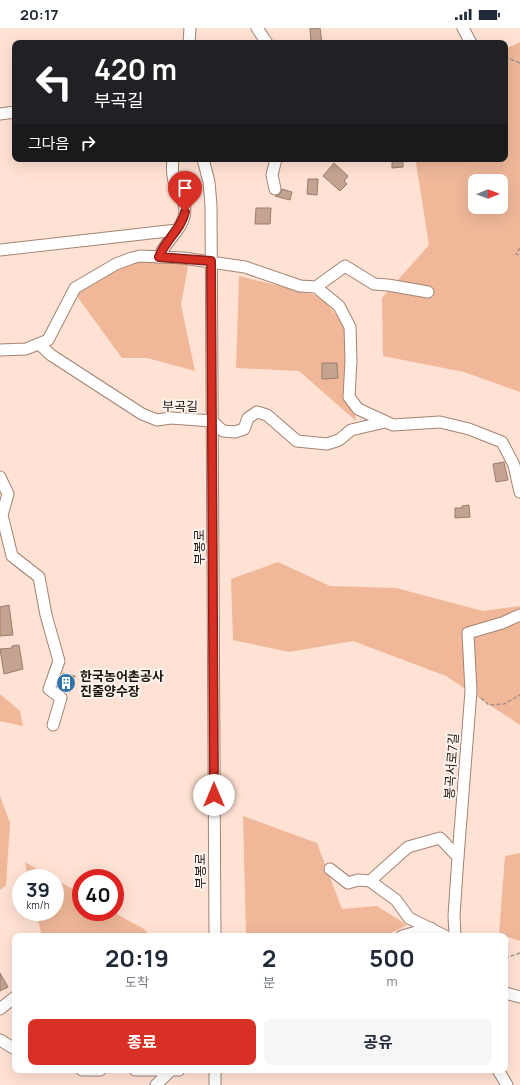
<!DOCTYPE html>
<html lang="ko">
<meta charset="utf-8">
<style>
:root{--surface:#fff;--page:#f6f6f7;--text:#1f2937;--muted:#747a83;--accent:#d93025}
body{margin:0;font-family:Manrope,"Noto Sans KR",sans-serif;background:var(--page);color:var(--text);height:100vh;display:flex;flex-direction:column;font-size:15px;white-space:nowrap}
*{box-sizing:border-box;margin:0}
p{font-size:13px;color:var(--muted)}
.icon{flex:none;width:22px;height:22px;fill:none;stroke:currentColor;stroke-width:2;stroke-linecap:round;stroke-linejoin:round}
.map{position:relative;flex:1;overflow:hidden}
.details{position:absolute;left:12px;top:905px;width:496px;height:140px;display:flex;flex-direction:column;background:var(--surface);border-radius:8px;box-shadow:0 4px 16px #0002}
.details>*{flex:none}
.hud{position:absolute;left:12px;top:12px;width:496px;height:122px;border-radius:8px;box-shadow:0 4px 16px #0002;background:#202124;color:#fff;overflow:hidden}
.needle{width:26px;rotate:89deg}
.tools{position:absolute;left:468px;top:146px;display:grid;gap:8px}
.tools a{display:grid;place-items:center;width:40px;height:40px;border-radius:8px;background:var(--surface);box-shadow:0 4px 16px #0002;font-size:20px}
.speed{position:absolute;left:12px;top:841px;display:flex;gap:8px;font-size:20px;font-weight:700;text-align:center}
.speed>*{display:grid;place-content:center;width:52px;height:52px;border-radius:50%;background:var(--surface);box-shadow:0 4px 16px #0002;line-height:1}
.speed small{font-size:10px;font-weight:400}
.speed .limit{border:6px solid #d22;background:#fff;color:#111}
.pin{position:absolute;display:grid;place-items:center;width:34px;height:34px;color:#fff;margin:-41px -17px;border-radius:50% 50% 50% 0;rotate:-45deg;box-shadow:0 0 4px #0007}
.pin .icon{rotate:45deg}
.me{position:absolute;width:44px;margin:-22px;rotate:0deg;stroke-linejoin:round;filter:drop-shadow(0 0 3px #0008)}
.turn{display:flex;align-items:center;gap:14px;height:84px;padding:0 16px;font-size:18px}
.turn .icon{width:52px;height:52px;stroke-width:2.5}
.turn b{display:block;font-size:28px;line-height:34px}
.then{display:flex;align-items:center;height:38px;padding:0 16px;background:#0003;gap:8px;font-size:15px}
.eta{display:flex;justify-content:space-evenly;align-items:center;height:68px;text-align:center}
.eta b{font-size:24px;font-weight:700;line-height:28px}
.primary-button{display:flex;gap:8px;margin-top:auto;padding:8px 16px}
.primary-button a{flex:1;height:46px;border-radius:8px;background:var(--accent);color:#fff;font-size:16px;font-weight:700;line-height:46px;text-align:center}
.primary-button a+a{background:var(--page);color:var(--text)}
.status{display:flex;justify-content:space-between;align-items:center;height:28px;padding:0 20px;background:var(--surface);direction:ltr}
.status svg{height:11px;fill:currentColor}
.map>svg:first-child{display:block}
.green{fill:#f0b899;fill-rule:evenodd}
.building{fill:#c4a391;stroke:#9b7c6b}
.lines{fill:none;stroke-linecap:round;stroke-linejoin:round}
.minor-casing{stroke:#a38372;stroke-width:13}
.path{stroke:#a79186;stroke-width:1.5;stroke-dasharray:4 2;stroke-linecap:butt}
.minor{stroke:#fff;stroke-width:11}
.route-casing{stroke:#8d1f18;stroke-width:10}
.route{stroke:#d93025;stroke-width:7}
.labels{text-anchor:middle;stroke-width:3.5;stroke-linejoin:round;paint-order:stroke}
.street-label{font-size:13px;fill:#21150f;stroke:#fcf5f1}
.poi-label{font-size:13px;font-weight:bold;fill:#21150f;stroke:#fcf5f1;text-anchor:start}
</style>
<div class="status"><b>20:17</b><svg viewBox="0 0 49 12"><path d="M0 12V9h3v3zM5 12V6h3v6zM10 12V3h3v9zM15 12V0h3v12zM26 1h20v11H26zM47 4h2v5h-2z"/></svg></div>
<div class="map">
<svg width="520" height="1057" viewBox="0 0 520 1057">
<rect width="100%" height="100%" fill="#ffe2d4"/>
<g class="green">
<path d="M520,14V364L464,344L383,328L382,270L429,217L416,135L417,131H505V21ZM475,153H501V179H475Z"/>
<polygon points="141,231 189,232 181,277 195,343 147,330 122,330 76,267 96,251"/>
<polygon points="239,248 320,268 344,296 348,326 349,377 355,386 356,393 299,343 236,340"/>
<polygon points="278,534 330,558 396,560 483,583 520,578 520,697 446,648 353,613 289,624 233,612 231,551"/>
<polygon points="0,666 20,683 23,698 0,693"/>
<polygon points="0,768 10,795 6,857 0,862"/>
<polygon points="243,788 317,815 342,881 377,878 407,897 389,906 327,905 327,908 246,908"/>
<polygon points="520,825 520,913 499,906 505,828"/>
<polygon points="25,834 53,850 28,850"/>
<polygon points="55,851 81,866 81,884 113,884 144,901 150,908 42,908 36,884 55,884"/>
</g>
<g class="building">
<polygon points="310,0 320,0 322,15 311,15"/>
<polygon points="392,131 403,131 403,139 392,140"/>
<polygon points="334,135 348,148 344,153 347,156 340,163 323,148"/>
<polygon points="308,151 318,151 317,167 307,166"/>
<polygon points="282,161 292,164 290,172 275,168 280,166"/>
<polygon points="256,180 271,180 270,196 255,196"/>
<polygon points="322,335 337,335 338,350 322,351"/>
<polygon points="504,434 508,452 496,454 493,436"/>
<polygon points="469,477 470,489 455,490 455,480 462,480 462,478"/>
<polygon points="9,577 13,607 0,608 0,579"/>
<polygon points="19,617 23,641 4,646 0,621 12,620 12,618"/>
<polygon points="63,645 75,648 70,664 62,662 58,659"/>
<polygon points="0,945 8,959 0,963"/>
</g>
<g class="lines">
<g class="minor-casing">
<g id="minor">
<polyline points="257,0 267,15"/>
<polyline points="463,0 471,15"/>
<polyline points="189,15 190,0"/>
<polyline points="0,86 15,84"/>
<polyline points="203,131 209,154 211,177 215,908"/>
<polyline points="275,161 272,147 276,131"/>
<polyline points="0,222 177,202"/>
<path d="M159,229C165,213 184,201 185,183C185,173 179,164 175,156C172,148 172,140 173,131"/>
<polyline points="316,259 345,238 374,256 388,257 428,264"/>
<polyline points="39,316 51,327 142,386 157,392 171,390 212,393 223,403 235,404 244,401 248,390 257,384 267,387 297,413 327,416 339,412 351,402 385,394"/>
<polyline points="0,322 26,321 48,312 75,260 116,236 132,230 140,228 183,230 245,239 300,258 316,259 339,278 350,299 351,332 349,369 358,381 393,397 440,394 469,401 502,414 514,437 520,464"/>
<polyline points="0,449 8,466 2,487 12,528 39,549 46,587 59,633 49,661 61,670 53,697"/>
<polyline points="330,841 348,855 358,852 370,853"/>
<polyline points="402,908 431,900"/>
<polyline points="445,908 409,890 396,872 370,853 408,819 440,810 458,829"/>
<polyline points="455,908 454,888 458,829 471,663 468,605 502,595 520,587"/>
<polyline points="505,965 520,969"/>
<polyline points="0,981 15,969"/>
<polyline points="0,1012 15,1021"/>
<polyline points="82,1042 100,1042"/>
<polyline points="135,1042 179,1042"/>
<polyline points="215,1042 215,1057"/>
<polyline points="498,1042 507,1057"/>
<polyline points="156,1057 170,1043"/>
</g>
</g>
<g class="path">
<polyline points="505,29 520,35"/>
<polyline points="520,220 516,226 520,227"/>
<polyline points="481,670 489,677 504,676 520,667"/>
<polyline points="505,930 520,925"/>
</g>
<use href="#minor" class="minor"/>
</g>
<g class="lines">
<g class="route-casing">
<path id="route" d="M185,184C181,202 165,212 159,229L211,233L214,767"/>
</g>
<use href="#route" class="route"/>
</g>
<defs>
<g id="building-disc" transform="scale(1)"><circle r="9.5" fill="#2f73a8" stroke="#fcf5f1"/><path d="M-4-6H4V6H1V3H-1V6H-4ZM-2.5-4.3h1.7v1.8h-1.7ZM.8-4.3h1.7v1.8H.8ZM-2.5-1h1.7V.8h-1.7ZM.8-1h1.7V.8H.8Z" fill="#fff"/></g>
</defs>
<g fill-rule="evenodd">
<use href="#building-disc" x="66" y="655"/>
</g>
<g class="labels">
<g class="street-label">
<text transform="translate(180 378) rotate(1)" y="5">부곡길</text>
<text transform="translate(199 519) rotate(-90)" y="5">부봉로</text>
<text transform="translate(451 738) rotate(-86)" y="5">봉곡서로7길</text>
<text transform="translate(200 843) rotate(-90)" y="5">부봉로</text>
</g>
<g class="poi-label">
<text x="80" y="653">한국농어촌공사<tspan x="80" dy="15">진줄양수장</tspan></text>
</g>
</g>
</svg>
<div class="tools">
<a><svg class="needle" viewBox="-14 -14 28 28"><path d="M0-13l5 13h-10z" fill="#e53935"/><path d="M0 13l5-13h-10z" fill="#747a83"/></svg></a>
</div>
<div class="speed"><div>39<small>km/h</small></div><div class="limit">40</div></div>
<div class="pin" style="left:185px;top:184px;background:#d93025"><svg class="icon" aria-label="arrive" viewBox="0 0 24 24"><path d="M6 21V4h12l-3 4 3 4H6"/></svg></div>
<svg class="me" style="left:214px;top:767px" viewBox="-20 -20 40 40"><circle r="19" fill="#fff"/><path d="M0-13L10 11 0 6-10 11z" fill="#d93025"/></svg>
<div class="hud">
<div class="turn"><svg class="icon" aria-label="left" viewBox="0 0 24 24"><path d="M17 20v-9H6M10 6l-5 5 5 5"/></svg><div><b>420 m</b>부곡길</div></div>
<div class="then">그다음<svg class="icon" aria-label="right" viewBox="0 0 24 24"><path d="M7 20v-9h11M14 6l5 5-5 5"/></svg></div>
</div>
<section class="details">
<div class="eta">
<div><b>20:19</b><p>도착</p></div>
<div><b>2</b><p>분</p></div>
<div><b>500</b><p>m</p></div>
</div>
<div class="primary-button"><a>종료</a><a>공유</a></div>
</section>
</div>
